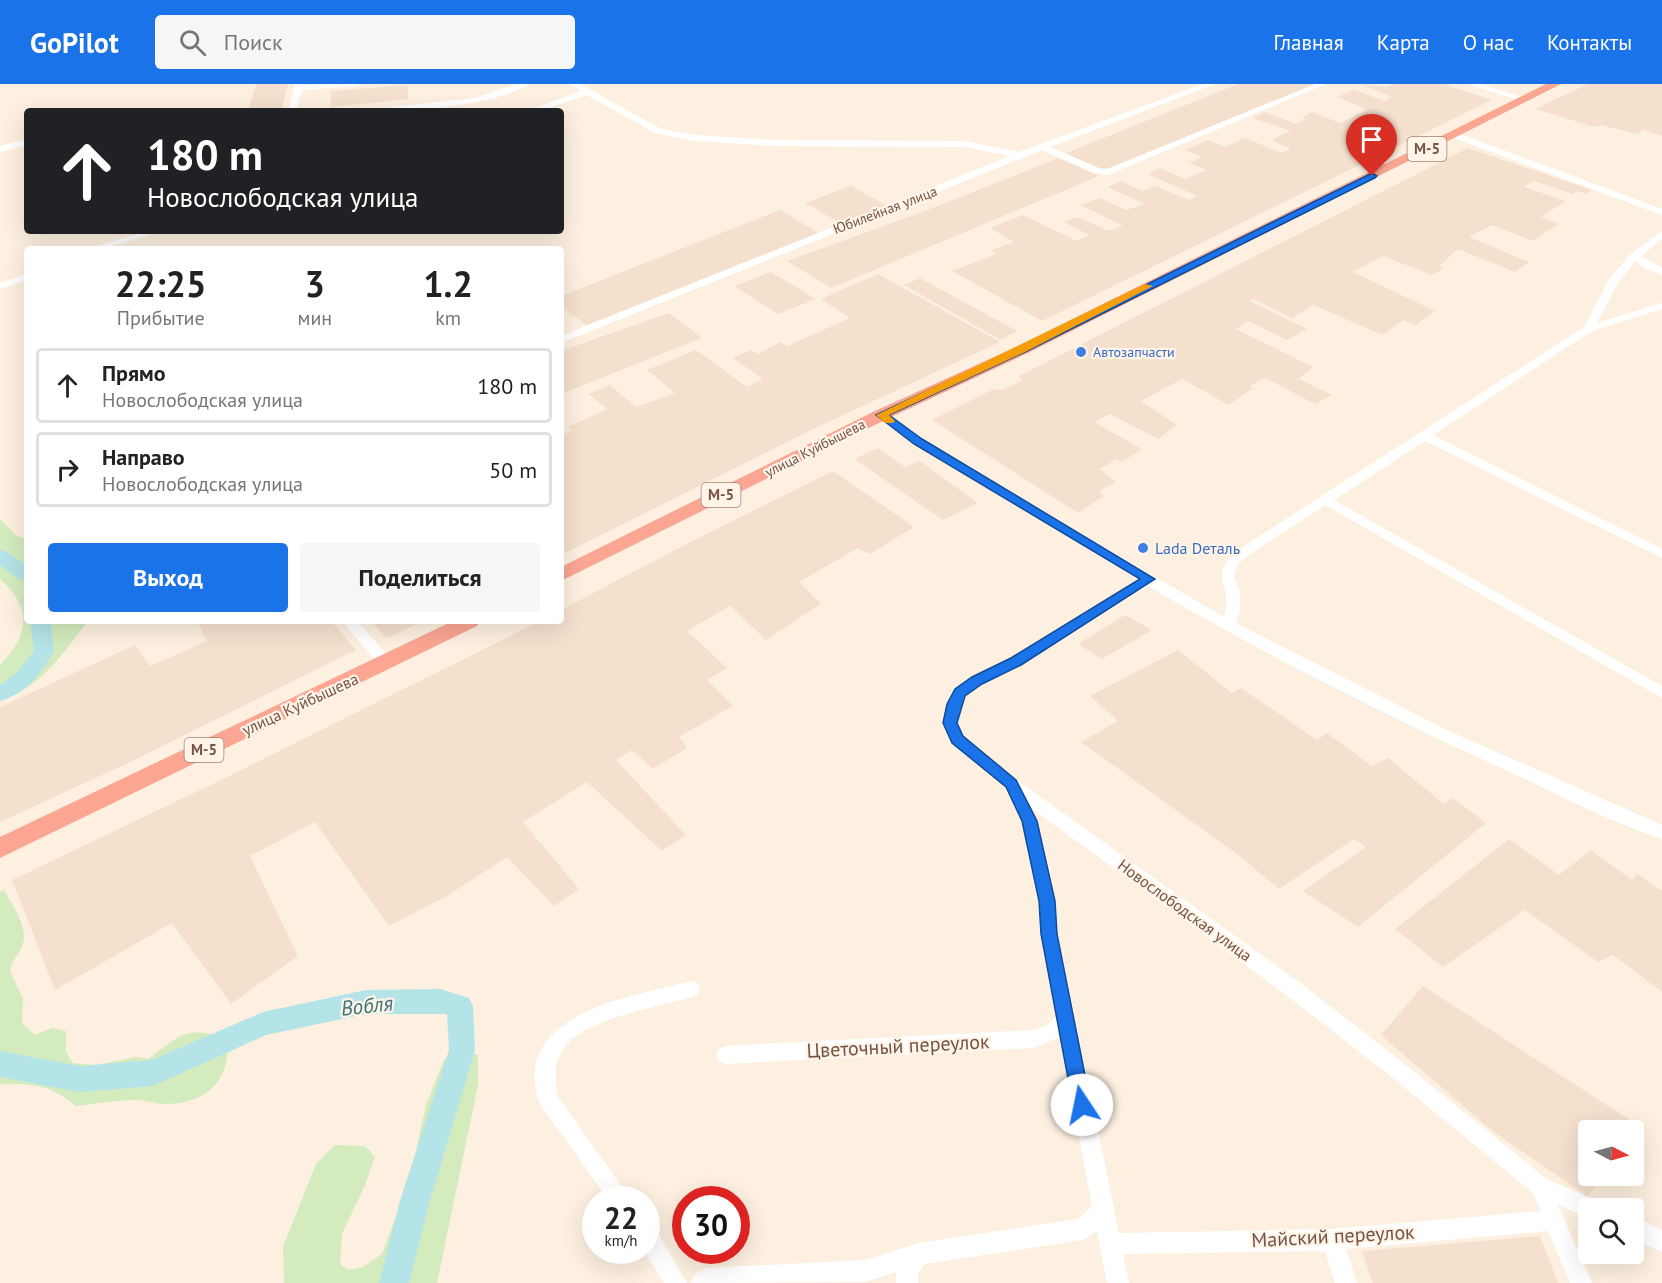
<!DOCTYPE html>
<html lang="ru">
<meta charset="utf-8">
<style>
:root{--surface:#fff;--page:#f6f6f6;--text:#222;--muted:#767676;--line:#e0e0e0;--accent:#1a73e8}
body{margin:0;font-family:"PT Sans",sans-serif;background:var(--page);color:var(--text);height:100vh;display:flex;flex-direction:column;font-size:22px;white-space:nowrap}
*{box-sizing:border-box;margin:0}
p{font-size:20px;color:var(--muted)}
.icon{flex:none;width:33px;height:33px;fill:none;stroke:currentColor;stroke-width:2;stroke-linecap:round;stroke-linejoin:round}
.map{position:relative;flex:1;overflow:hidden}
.details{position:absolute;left:24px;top:162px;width:540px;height:378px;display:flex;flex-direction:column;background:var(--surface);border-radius:6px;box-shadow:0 6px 24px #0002}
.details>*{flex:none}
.guide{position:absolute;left:24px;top:24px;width:540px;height:126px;border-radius:6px;box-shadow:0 6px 24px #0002;background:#202124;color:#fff;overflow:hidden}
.needle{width:39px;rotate:96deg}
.controls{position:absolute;left:1578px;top:1036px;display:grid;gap:12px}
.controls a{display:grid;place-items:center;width:66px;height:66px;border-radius:6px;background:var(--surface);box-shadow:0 6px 24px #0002;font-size:30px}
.speed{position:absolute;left:582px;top:1102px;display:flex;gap:12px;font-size:30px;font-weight:700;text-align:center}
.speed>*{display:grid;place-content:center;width:78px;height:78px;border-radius:50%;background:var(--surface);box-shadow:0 6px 24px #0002;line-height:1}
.speed small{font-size:15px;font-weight:400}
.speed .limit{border:9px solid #d22;background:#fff;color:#111}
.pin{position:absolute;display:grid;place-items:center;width:51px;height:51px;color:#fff;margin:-62px -26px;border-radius:50% 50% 50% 0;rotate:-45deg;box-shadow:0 0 6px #0007}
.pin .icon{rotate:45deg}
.me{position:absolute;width:66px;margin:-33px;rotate:349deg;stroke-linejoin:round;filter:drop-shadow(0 0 4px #0008)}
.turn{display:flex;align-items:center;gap:21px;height:126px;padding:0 24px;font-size:27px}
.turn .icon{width:78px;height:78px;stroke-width:2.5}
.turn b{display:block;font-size:42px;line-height:51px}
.eta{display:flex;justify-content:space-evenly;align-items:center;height:102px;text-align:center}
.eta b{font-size:36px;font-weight:700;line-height:42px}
.cta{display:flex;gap:12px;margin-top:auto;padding:12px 24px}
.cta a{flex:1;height:69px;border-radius:6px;background:var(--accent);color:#fff;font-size:24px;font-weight:700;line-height:69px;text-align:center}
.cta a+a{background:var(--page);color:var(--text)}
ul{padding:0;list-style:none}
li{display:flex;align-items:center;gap:18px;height:75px;margin:0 12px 9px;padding:0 12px;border:3px solid var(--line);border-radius:6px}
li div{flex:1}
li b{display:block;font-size:22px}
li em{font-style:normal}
header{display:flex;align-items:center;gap:36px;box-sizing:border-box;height:84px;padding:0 30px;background:var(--accent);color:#fff}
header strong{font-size:28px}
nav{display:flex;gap:33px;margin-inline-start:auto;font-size:21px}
.search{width:420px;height:54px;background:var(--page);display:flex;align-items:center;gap:15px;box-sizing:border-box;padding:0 21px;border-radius:6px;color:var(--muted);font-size:22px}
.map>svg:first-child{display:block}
.residential{fill:#f5e0ce}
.green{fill:#d4ebbe}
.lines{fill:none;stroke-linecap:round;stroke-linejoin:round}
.river{fill:#b4e4e7;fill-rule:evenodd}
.minor{fill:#fff;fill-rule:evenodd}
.highway{fill:#fba693;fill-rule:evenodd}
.route{fill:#1a73e8;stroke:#114b97;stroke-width:1.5}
.slow{fill:#f59e0b}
.shop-dot{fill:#3f7fe0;stroke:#fff4e7;stroke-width:2}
.labels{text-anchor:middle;stroke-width:4.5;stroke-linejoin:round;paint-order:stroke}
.far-street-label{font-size:14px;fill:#755346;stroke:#fff4e7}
.far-shop-label{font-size:14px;fill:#366cbe;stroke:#fff4e7;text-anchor:start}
.shield{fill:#fff4e7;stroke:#9e8376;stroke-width:1.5}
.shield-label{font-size:15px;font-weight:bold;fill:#755346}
.shop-label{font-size:16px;fill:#366cbe;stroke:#fff4e7;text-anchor:start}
.street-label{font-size:16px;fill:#755346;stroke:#fff4e7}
.near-street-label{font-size:20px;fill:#755346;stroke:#fff4e7}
.near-water-label{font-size:21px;font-style:italic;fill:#3a767c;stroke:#fff4e7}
</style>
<header>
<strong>GoPilot</strong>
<div class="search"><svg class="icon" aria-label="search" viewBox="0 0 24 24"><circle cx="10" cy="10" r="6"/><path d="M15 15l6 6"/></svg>Поиск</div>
<nav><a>Главная</a><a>Карта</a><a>О нас</a><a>Контакты</a></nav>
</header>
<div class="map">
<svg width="1662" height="1199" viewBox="0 0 1662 1199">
<rect width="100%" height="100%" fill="#fdf0e0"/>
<g class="residential">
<polygon points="256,0 288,0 281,27 248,27"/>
<polygon points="1238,0 1317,0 1108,88 1061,71"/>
<polygon points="1361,0 1387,3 1394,0 1443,0 1492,16 1042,237 952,187 996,170 991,166 1014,158 990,144 1023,131 1077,157 1089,151 1064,138 1077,133 1109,147 1123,142 1081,121 1100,114 1126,126 1144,120 1108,103 1121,97 1142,107 1155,102 1189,116 1197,112 1148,90 1160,84 1185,95 1207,86 1189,79 1202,73 1185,66 1208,56 1225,63 1245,54 1282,69 1291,65 1271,56 1291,47 1253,34 1264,28 1296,40 1306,35 1302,33 1312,28 1340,39 1368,26 1337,13 1354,6 1385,17 1392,13"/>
<polygon points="1588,0 1662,0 1662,52 1644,46 1637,50 1600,41 1595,43 1535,25"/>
<polygon points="408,1 408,15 331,23 331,7"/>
<polygon points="1468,64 1592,106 1587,110 1577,107 1572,110 1534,97 1524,103 1566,117 1541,133 1559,140 1533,157 1492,141 1469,153 1529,178 1515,188 1458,165 1439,182 1444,184 1432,191 1383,172 1353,188 1435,227 1416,241 1403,236 1382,251 1314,221 1292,234 1253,215 1250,217 1307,245 1287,256 1248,237 1236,245 1313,283 1299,295 1332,311 1315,320 1265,294 1249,302 1253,304 1229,321 1182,295 1141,317 1177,341 1158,355 1110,330 1094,338 1142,365 1122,378 1117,375 1100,385 1116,398 1099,407 1104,412 1078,429 932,336 994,305 1001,306 1022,297 1019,292"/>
<polygon points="1058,74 1099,92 831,204 787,177 925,127"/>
<polygon points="851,102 888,122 842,140 805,119"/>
<polygon points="780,126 819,149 587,241 561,223 561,212"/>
<polygon points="771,188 816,215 778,230 734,202"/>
<polygon points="878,190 1000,258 807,348 561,471 561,351 572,347 568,343 607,325 588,310 610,301 636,323 675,309 647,286 696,266 747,303 763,295 733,274 751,266 758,270 780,258 787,262 850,234 821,215"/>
<polygon points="920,194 1017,247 1001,256 904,201"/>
<polygon points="669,229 702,254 561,310 561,267"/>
<polygon points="878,364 905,383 920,377 978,419 943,436 854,375"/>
<polygon points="833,387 914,443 870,470 858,464 799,498 821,520 766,556 730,522 687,547 727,584 707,596 733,622 679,653 687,664 653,685 632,666 616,676 686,751 662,767 587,698 523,738 579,805 554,822 507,773 447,812 389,842 315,738 250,772 298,872 231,920 172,839 55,906 12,796 221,696 540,537 561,537 561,526 700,453"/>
<polygon points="1125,531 1152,546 1102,575 1078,560"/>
<polygon points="197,537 331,537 356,566 126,680 0,738 0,623 135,561 150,582 207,557"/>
<polygon points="371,537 424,537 386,554"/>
<polygon points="1178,566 1232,609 1241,604 1317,656 1327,649 1372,682 1388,674 1444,720 1453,714 1486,739 1358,843 1303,807 1366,763 1354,755 1279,805 1237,770 1081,658 1118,637 1090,612"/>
<polygon points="1509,755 1559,791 1591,766 1632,796 1637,790 1662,807 1662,908 1613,871 1598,878 1525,826 1443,883 1395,845"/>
<polygon points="1423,902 1636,1040 1631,1047 1588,1047 1588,1092 1602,1092 1588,1113 1491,1046 1381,951"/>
<polygon points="1540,1152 1558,1199 1373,1199 1362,1167"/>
</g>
<g class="green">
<path d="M0,435L17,452L27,455V537H88C61,572 43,601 0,617V581C29,552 33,524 0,495Z"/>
<path d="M4,806C13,823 31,845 21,865C16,874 13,875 10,887L23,915L22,939L35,951L52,944L66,947V968L73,979L97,981L136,973L148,975C182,950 185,941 228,955C230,996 209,1018 168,1020C157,1021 147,1016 136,1016C116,1016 96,1020 76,1022C50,1000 33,1000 0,1000V808Z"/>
<polygon points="455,963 478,971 478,1001 437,1199 284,1199 283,1163 316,1080 335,1061 365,1062 375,1073 365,1101 342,1150 340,1180 348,1186 363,1183 382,1170 409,1098 426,1021 444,976"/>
</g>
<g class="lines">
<g class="river">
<polygon points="0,466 7,468 27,482 27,497 20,496 0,481"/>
<path d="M30,537H50L54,567C40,591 27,609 0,617V601L18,587L34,567Z"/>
<polygon points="440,905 469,914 473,922 475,966 429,1120 409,1199 379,1199 399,1120 449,966 447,930 366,930 266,951 153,1002 80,1008 0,993 0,967 80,982 152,976 263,928 366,906"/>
</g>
<g class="minor">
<polygon points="295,0 303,1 360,0 356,2 302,6 296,27 288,27"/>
<path d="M517,0H529C499,21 416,27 379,27L383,24L475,14Z"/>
<polygon points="570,0 580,0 661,45 695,51 776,56 965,57 1019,68 1203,0 1215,0 1050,63 1099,84 1107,85 1315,0 1326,0 1108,91 1094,89 1042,66 561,259 561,252 1010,72 965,63 776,62 695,57 655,49 587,11 539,27 527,27 581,7"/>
<polygon points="1468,0 1481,0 1527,15 1520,17"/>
<polygon points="1451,49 1457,49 1662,125 1662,131 1451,53"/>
<polygon points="27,55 27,61 0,68 0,62"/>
<polygon points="147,147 163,147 102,165 86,165"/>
<path d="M1662,147V155L1641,172L1662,184V191L1644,184L1636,177L1619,197L1597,239L1662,219V225L1592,247L1433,351L1662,465V474L1425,357L1334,416L1662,602V614L1325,421L1243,475L1237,482L1234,493C1243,510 1242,521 1236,539L1449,647L1662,741V755C1611,738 1561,712 1512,689C1388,633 1266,571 1148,502L1021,582L982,600L965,612L958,639L963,653L1017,696L1295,895L1402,978L1547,1095L1599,1118L1602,1125H1588V1134L1558,1121L1592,1199H1570L1548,1147L1346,1165L1357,1199H1335L1325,1167L1123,1170L1129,1199H1107L1097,1147L1083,1156L925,1180L918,1190V1199H896V1188L865,1198L691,1199L694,1191L706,1184L865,1176L919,1159L1078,1135L1092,1122L1060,953L1033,964L726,980L719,977L716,971L719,965L726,962L1033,946L1044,943L1056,933L1040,850L1038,817L1021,737L1005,704L951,660L942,639L946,620L954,605L972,592L1011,574L1138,496L914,360L877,334V328H885L922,354L1039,425L1224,533C1234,502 1209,496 1233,469L1584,243L1610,194L1631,170ZM1030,723L1281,907L1388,990L1533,1109L1540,1127L1332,1145L1119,1149L1058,850C1055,810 1048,759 1030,723Z"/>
<polygon points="27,190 27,196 0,205 0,199"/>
<polygon points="342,537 357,537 391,575 393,579 391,583 381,583"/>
<path d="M691,897L698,899L700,905L698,911C660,924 579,933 560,970C553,982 556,998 557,1011L631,1116H608C592,1092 575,1069 558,1045C552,1036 542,1025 538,1015C513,928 634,912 691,897Z"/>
<polygon points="1634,1133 1662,1146 1662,1168 1634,1155"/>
<polygon points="646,1141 654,1143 687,1199 664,1199 644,1167 646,1167"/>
</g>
<g class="highway">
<polygon points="1546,0 1561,0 1028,269 887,335 561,497 561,483 875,327 1016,263"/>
<polygon points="453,537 480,537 477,542 0,774 0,753"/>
</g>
</g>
<polygon class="route" points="1372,89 1377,92 1375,94 1025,268 889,331 922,355 1155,495 1021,581 982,600 965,612 957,639 963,652 1016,696 1037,737 1055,817 1057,850 1091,1021 1089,1027 1082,1030 1076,1027 1073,1021 1041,850 1039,817 1022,737 1006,703 952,659 943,639 947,620 955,605 972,593 1011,574 1140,495 914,360 876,331 1018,264"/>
<polygon class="slow" points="1145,200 1153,202 1025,268 889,331 895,337 893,339 885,339 876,331"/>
<g class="shop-dot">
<circle cx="1081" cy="268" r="6"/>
<circle cx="1143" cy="464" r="6"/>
</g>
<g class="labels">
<g class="far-street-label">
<text transform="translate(885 126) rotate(-21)" y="5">Юбилейная улица</text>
<text transform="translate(815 364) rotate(-27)" y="5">улица Куйбышева</text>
</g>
<g class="far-shop-label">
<text x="1093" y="273">Автозапчасти</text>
</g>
<g class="shield">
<rect x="1407.5" y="53" width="39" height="24" rx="4.5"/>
<rect x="701.5" y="399" width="39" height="24" rx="4.5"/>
<rect x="184.5" y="654" width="39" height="24" rx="4.5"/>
</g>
<g class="shield-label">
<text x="1427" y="70">М-5</text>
<text x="721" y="416">М-5</text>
<text x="204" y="671">М-5</text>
</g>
<g class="shop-label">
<text x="1155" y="470">Lada Dеталь</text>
</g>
<g class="street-label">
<text transform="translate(300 620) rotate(-25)" y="6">улица Куйбышева</text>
<text transform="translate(1185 826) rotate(36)" y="6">Новослободская улица</text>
</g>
<g class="near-street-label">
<text transform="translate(898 962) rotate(-3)" y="7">Цветочный переулок</text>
<text transform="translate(1333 1152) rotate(-3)" y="7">Майский переулок</text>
</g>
<g class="near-water-label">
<text transform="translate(367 922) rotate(-6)" y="7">Вобля</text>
</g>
</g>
</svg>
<div class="controls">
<a><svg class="needle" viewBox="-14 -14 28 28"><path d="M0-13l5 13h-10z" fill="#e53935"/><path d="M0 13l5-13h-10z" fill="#767676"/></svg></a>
<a><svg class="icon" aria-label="search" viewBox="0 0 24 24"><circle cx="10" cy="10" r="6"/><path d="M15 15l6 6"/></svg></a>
</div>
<div class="speed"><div>22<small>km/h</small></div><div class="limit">30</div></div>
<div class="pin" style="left:1372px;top:92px;background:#d93025"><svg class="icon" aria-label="arrive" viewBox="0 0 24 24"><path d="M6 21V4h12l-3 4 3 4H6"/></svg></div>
<svg class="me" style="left:1082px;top:1021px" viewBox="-20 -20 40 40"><circle r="19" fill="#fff"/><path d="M0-13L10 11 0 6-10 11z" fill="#1a73e8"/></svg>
<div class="guide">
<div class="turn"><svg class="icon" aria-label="ahead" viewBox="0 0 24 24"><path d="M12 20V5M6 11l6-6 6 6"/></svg><div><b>180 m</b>Новослободская улица</div></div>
</div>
<section class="details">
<div class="eta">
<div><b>22:25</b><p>Прибытие</p></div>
<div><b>3</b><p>мин</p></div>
<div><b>1.2</b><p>km</p></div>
</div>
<ul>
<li><svg class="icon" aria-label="ahead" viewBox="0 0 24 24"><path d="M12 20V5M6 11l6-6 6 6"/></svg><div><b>Прямо</b><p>Новослободская улица</p></div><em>180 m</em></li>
<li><svg class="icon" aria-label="right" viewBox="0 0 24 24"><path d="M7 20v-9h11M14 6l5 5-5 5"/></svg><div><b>Направо</b><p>Новослободская улица</p></div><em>50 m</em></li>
</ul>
<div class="cta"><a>Выход</a><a>Поделиться</a></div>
</section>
</div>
